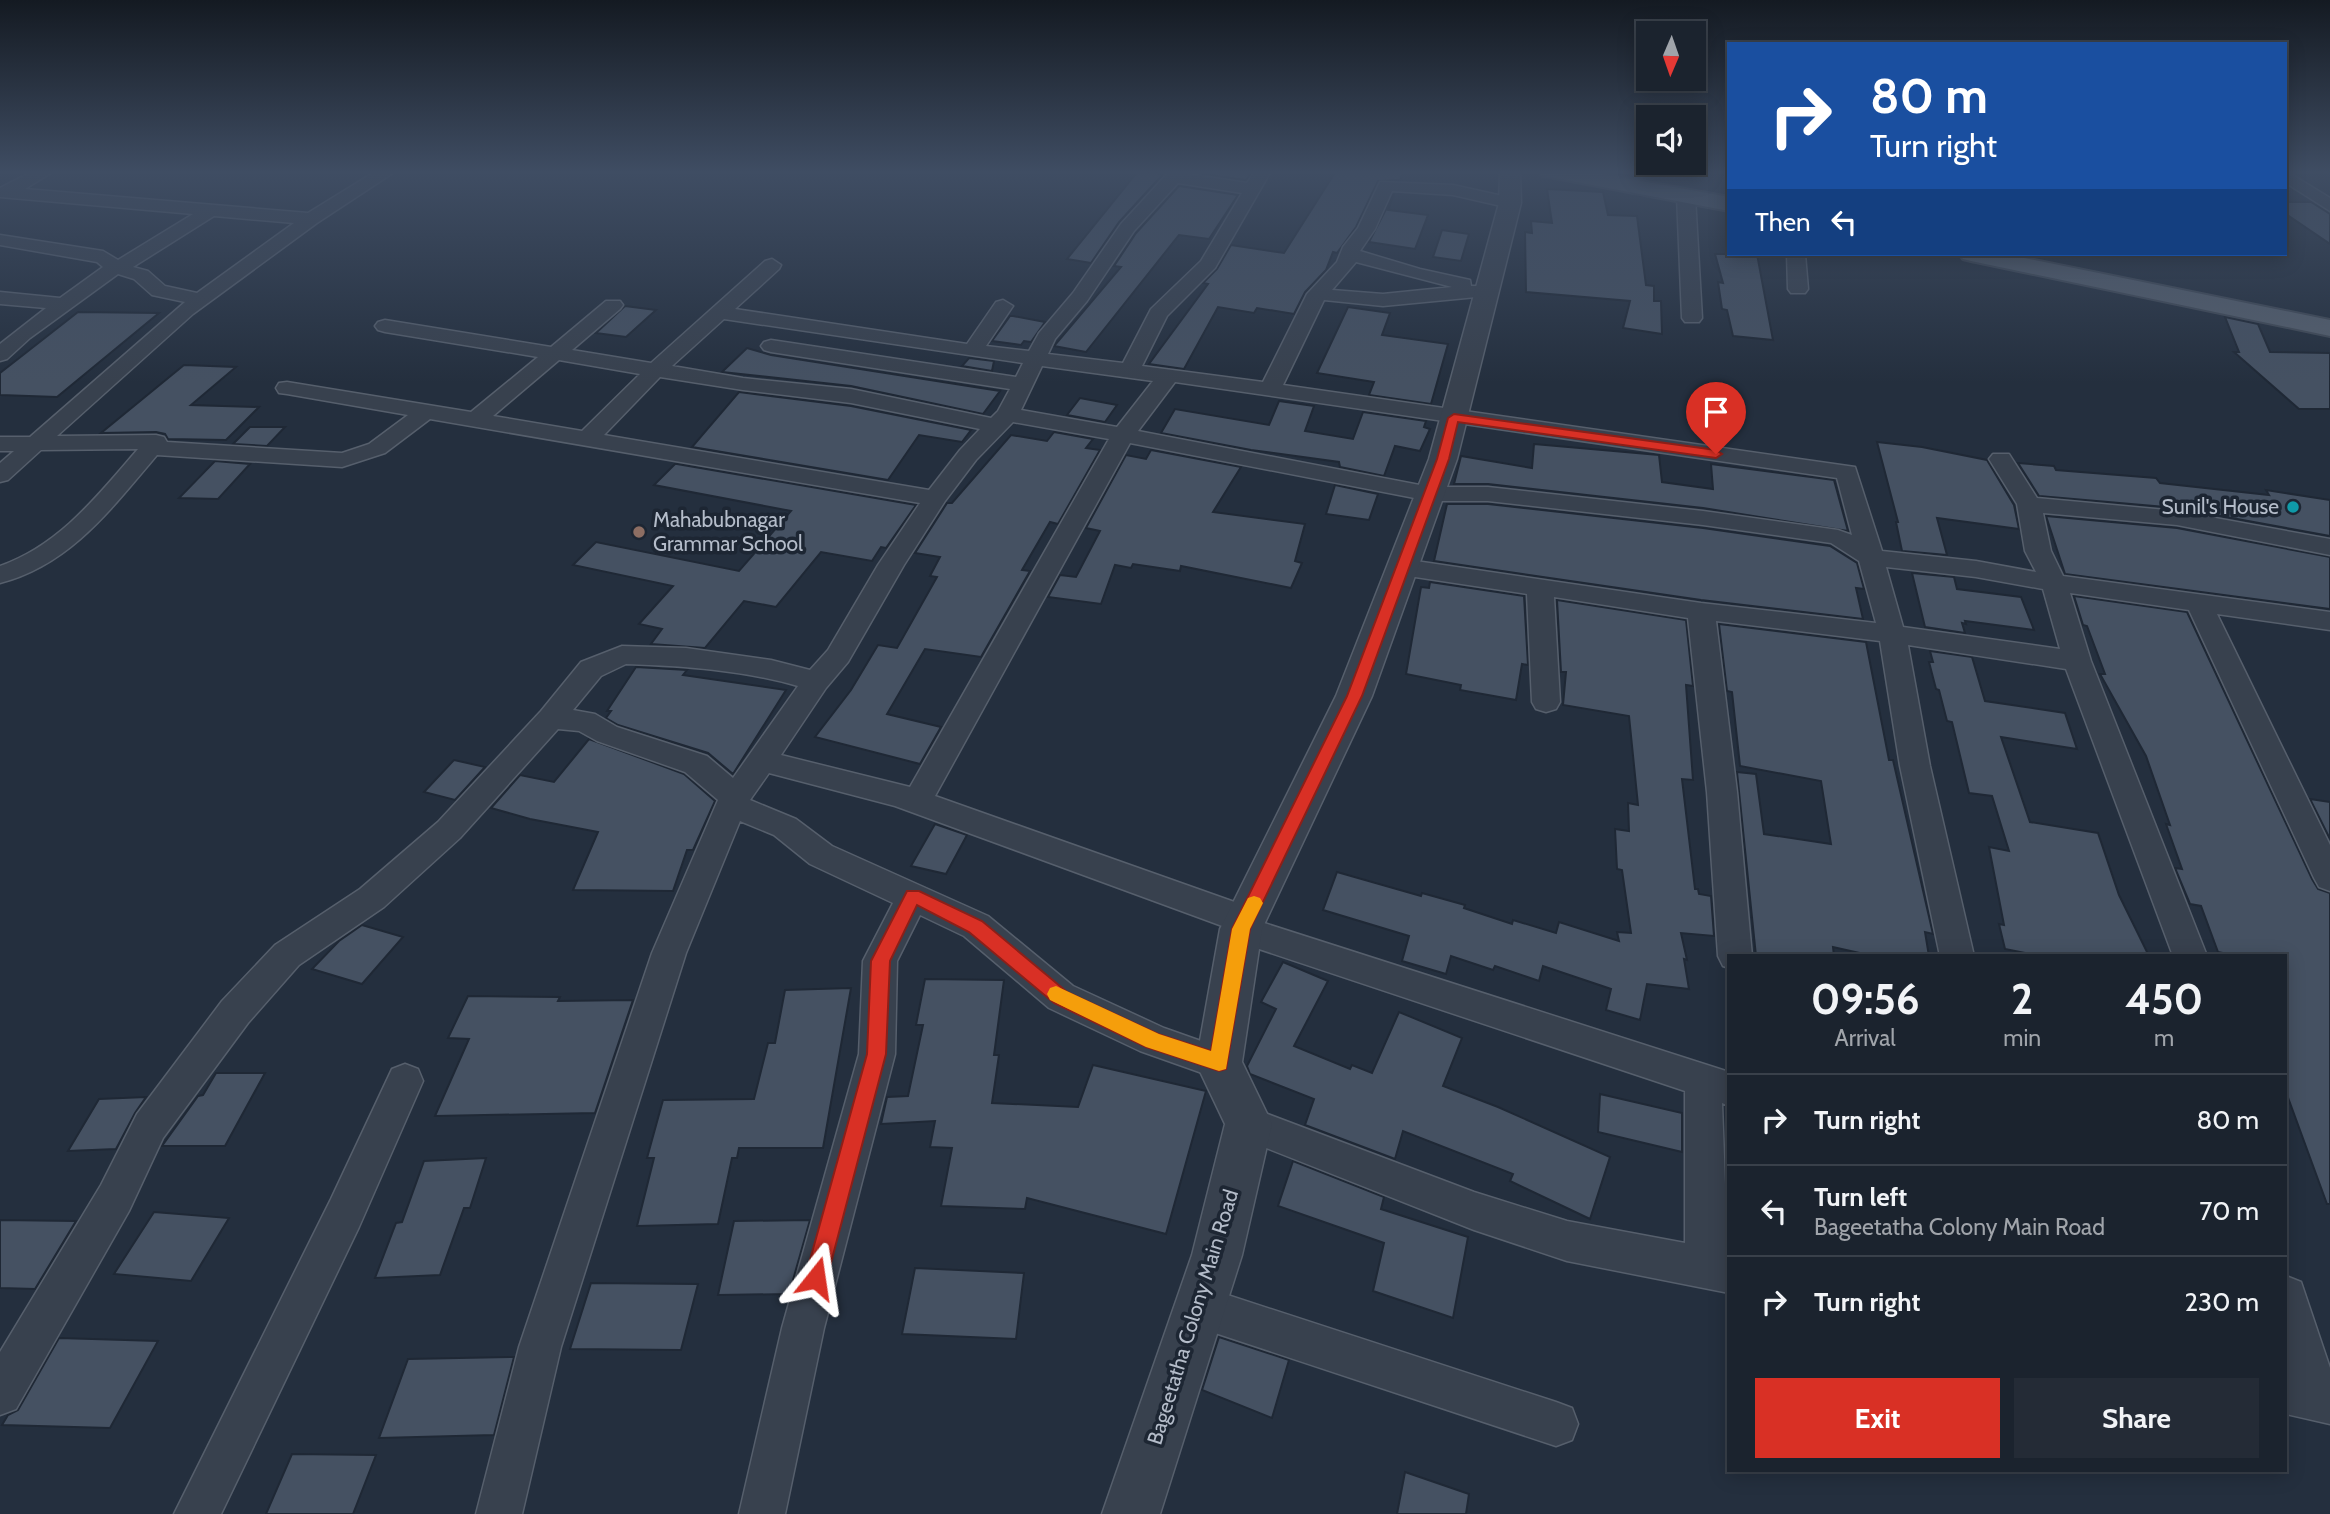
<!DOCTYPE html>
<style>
:root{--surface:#1b232e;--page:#242b36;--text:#f1f3f6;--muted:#a0a4aa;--line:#39404a;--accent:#d93025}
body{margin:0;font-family:Cabin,sans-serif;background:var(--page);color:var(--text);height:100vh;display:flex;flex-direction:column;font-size:26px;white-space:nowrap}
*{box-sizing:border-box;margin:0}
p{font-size:23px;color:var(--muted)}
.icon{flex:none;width:38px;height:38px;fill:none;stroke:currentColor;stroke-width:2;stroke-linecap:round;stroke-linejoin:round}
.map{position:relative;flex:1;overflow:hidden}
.panel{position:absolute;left:1727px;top:954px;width:560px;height:518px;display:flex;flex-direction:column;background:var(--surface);border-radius:0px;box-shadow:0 4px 18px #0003,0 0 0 2px var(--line)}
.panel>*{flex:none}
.hud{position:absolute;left:1727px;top:42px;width:560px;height:214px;border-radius:0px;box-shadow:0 4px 18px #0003,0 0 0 2px var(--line);background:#1a4fa0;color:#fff;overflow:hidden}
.needle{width:46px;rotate:182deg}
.fabs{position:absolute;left:1636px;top:21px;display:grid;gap:14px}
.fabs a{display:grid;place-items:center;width:70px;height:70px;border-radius:0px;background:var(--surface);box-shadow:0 4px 18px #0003,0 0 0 2px var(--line);font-size:35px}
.pin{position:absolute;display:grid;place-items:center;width:60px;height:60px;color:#fff;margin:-72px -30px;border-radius:50% 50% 50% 0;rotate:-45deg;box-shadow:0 0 7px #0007}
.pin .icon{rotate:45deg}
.me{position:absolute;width:77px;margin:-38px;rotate:15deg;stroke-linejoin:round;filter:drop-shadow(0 0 5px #0008)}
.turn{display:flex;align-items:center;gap:24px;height:147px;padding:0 28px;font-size:32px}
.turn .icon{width:91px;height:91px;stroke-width:2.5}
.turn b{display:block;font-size:49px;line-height:60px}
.then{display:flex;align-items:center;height:66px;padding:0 28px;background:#0003;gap:14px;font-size:26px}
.eta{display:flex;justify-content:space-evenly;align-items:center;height:119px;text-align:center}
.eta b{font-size:42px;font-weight:700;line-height:49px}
.button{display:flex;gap:14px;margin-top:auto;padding:14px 28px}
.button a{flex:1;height:80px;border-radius:0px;background:var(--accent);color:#fff;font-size:28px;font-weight:700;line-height:80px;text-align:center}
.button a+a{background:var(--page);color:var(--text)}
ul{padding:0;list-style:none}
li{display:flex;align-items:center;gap:21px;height:91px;padding:0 28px;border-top:2px solid var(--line)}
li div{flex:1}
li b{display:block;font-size:26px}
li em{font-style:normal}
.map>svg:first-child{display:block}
.building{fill:#455162;stroke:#1f2835;stroke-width:2}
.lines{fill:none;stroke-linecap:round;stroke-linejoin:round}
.minor-casing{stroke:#565f6c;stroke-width:3}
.tertiary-casing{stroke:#565f6c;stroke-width:3}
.primary-casing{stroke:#414a57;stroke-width:4}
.minor{fill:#38414e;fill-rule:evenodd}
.tertiary{fill:#38414e;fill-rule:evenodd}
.primary{fill:#56606e;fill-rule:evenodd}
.route{fill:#d93025;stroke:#8d1f18;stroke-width:2}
.slow{fill:#f59e0b}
.culture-dot{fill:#0f9aa8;stroke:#1d2633;stroke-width:2.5}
.education-dot{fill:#8d6e63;stroke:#1d2633;stroke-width:2.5}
.labels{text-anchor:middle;stroke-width:7;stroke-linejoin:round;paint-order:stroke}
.poi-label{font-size:21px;fill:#b4bcc9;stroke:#1d2633;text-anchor:end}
.street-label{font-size:21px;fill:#b4bcc9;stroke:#1d2633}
</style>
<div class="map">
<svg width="2330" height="1514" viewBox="0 0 2330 1514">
<rect width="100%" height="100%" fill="#242f3e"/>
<g class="building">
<polygon points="1138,171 1163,174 1119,222 1091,263 1067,259"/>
<polygon points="1203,171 1252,171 1246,180 1203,174"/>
<polygon points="1336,171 1404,171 1400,180 1378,181 1356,227 1337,253 1333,252 1326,270 1305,292 1294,314 1257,308 1254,313 1218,307 1184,369 1149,364 1208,284 1203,283 1217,269 1231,245 1284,253"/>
<polygon points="1179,186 1238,195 1209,239 1179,235 1086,352 1054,346 1121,267 1114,266 1136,233"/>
<polygon points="1547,189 1603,192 1608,215 1637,216 1646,285 1654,286 1654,301 1661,301 1662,334 1623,328 1630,301 1526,292 1525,232 1532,233 1531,221 1552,223"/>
<polygon points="1394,194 1388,210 1428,215 1415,249 1369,242"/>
<polygon points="2286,202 2311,202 2330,214 2330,244 2286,214"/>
<polygon points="1442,230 1469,234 1461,261 1433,257"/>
<polygon points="1715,254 1757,254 1773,340 1733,336 1727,310 1722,309 1718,282 1723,283"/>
<polygon points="625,306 656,310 626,337 596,333"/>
<polygon points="1348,307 1390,313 1382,335 1448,344 1431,404 1369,395 1374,382 1317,373"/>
<polygon points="78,312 159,313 57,397 0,395 0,373"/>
<polygon points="1010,316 1013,316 1045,322 1031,342 1024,341 1021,345 992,341"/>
<polygon points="2225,317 2258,324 2270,352 2330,353 2330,409 2299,409 2234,352 2239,352"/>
<polygon points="747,348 771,355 1000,391 983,414 851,386 722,372"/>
<polygon points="969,358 994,361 992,371 962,366"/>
<polygon points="184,365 236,367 191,405 259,407 226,440 168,439 165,434 156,432 101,433"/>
<polygon points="739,392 851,406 971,430 962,442 919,435 888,480 692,447"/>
<polygon points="1080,398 1117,405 1105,422 1067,415"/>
<polygon points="1279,401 1314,406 1305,431 1353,439 1363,412 1426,421 1424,427 1430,429 1420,451 1395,446 1384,476 1340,467 1339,462 1251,450 1161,433 1175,409 1269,425"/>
<polygon points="250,427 285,427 267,446 233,444"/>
<polygon points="1054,432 1093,439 1086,448 1100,450 1058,524 1050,522 1022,570 1030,571 981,657 925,649 887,714 941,727 920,764 815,737 851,690 878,645 897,648 937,577 930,576 940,557 915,553 947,503 952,503 1011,435 1047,441"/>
<polygon points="1877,442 1922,447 1987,460 2014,505 2019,529 1937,518 1947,555 1902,551 1896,522 1898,522"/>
<polygon points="1534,444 1659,455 1662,482 1713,489 1711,464 1834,480 1848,531 1703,508 1488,484 1454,484 1461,456 1532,468"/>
<polygon points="1151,450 1241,467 1213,512 1305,524 1295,561 1302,563 1291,588 1181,566 1180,571 1133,564 1131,568 1115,565 1101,604 1048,597 1060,575 1076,577 1100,531 1086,528 1126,455 1146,459"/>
<polygon points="215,461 250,464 218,499 179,498"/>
<polygon points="2018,463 2054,466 2056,470 2156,478 2160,483 2269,495 2266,490 2330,500 2330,536 2177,508 2039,496"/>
<polygon points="675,464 677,464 916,505 886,548 881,547 872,561 821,552 776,607 744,601 705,648 651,644 662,629 639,624 673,586 573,565 596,542 739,571 791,511 654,485"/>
<polygon points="1335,485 1378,494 1369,520 1326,514"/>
<polygon points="1447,504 1488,504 1703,528 1830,546 1857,563 1864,589 1856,588 1863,619 1701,600 1434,561"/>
<polygon points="2046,516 2177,528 2330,557 2330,609 2065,574"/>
<polygon points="1912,573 1954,577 1957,589 2021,597 2034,630 1965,621 1966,624 1962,623 1965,633 1925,627"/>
<polygon points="1430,582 1524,596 1528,665 1522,664 1516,700 1460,690 1461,685 1406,674 1421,587 1429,588"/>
<polygon points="2074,596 2187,612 2312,879 2318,889 2330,893 2330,1204 2327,1204 2286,1092 2286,956 2237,956 2218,952 2201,906 2190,904 2175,868 2182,869 2166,824 2170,825 2146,756 2100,674 2105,674 2087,626 2083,625"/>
<polygon points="1557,600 1686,620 1693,686 1686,685 1693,780 1682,779 1695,889 1698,889 1699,894 1711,896 1714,936 1681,933 1687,960 1684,959 1689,989 1647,984 1640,1020 1606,1010 1611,989 1543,966 1539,981 1495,966 1493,970 1451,956 1446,974 1402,961 1409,936 1323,910 1337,872 1421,896 1422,893 1465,905 1464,908 1512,924 1513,920 1556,933 1559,922 1619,941 1617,932 1631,933 1622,870 1617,869 1615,829 1629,831 1628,803 1638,805 1629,716 1563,705 1566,672 1561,672"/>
<polygon points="1719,624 1866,642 1889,760 1893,760 1933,934 1925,932 1929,956 1873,956 1833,947 1834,956 1756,956 1737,772 1756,774 1764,834 1831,844 1821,781 1740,766 1732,692 1727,691"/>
<polygon points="1930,651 1972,657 1985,701 2065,713 2077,749 2001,737 2030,822 2098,833 2119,895 2149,956 2040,956 2005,949 1999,924 2004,925 1989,847 2009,851 1992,796 1969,793 1952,722 1947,721 1939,690 1936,689 1929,662 1933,662"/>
<polygon points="636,667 687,670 683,675 786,690 733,774 708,753 618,725 606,718 611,711 607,711"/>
<polygon points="589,739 684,774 715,801 693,850 687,850 673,891 573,890 598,832 530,819 491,808 520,775 554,782"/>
<polygon points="454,760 485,767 455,800 424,792"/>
<polygon points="2310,799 2330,802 2330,839"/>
<polygon points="935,824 967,835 946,874 911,866"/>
<polygon points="362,925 403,937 362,984 312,969 339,941"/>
<polygon points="1283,962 1328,981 1294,1046 1350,1069 1352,1065 1372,1073 1399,1012 1462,1038 1443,1086 1498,1107 1610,1157 1590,1219 1510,1181 1513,1174 1403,1131 1395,1159 1305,1125 1314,1099 1250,1074 1247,1066 1276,1009 1261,1002"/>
<polygon points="925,979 1004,980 994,1055 999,1055 992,1103 1078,1107 1093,1065 1206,1091 1166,1234 1027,1198 1025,1209 941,1206 952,1148 930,1147 935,1121 881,1124 887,1097 908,1096 923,1025 916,1025"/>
<polygon points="851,988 823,1148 739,1148 737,1158 732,1158 718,1224 637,1226 654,1158 647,1158 663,1100 754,1099 768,1043 775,1043 785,990"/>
<polygon points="468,996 560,997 558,1001 633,1000 595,1113 435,1116 469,1039 448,1038"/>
<polygon points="216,1073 265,1073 225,1146 162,1146 198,1096 203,1095"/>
<polygon points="1600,1094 1682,1113 1682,1152 1598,1132"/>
<polygon points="146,1097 135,1113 116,1149 68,1151 99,1099"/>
<polygon points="486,1158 470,1208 464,1208 440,1275 375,1278 396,1223 402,1222 424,1161"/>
<polygon points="1293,1161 1384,1197 1381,1209 1468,1237 1453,1318 1373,1291 1384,1243 1278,1206"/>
<polygon points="154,1212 229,1218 191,1281 114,1274"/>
<polygon points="0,1220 76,1221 35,1289 0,1288"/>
<polygon points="810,1220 789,1294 718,1295 734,1221"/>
<polygon points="915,1268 1024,1273 1016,1339 902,1334"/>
<polygon points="591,1283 698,1284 681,1350 570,1349"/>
<polygon points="1219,1337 1289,1360 1272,1418 1202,1390"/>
<polygon points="59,1338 158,1341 110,1428 2,1425 8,1415 18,1410"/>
<polygon points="514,1357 494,1435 379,1438 408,1359"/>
<polygon points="292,1454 376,1455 353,1514 266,1514"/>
<polygon points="1405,1472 1469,1494 1466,1514 1397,1514"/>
</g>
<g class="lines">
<g class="minor-casing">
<g id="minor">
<path d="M33,171H54L25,189L308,213L376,171H396L317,223L193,314L57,436L156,435L164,437L167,442L342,453L369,444L408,415L287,394L279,393L276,388L279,383L287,382L471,412L538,357L385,332L378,330L375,326L378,322L385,320L551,347L606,301H620L623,305L620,309L572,350L651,363L765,261L772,259L781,265L779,269L735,309L967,344L996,302L1003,300L1013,306L986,346L1029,351L1039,333L1073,293L1121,224L1168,173L1174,172L1247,183L1255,171H1271L1215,268L1167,316L1142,366L1263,382L1307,294L1337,262L1343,247L1358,228L1380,182L1453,185L1516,199L1519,203L1510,208L1453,195L1392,191L1375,229L1360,251L1420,269L1470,280L1471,286H1494L1497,290L1487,296L1383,306L1324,300L1283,385L1855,467L1882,551L1976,561L2036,572L2025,551L2017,504L1989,459L1993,454H2009L2037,498L2177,511L2330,539V555L2177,525L2043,513L2051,551L2063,576L2330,612V630L2217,614L2330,845V891L2319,887L2314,878L2189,610L2070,593L2091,661L2207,956H2173L2066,669L1908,645L1930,766L1974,956H1940L1900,766L1880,641L1716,621L1737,792L1752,956H1729V968L1723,966L1718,956L1707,792L1688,618L1554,597L1560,702L1556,709L1546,712L1536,709L1532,702L1527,594L1402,575L1393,573L1389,567L1393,561L1402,559L1701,603L1876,623L1859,561L1831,543L1703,525L1488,501H1430L1130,443L935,796L1257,910L1261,922L1729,1072V1106L1722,1103L1729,1293L1567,1261L1474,1230L1236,1136L1230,1124L1236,1112L1249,1107L1474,1192L1567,1221L1685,1243V1091L1229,939L1225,927L895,806L769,773L750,800L796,819L832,846L988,916L1073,986L1164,1028L1232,1052L1237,1063L1232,1074L1219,1079L1140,1051L1049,1008L964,936L920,915L897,961L895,1054L824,1328L785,1514H739L782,1328L859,1054L863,961L893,903L810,864L774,835L740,821L686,953L561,1347L522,1514H476L519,1347L652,953L718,800L685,772L597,741L579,731L558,729L460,838L384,907L299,965L248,1023L163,1138L129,1211L16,1409L0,1415V1352L101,1185L137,1114L222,1001L275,945L360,889L438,822L541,711L581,662L622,646L686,648L771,660L810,670L828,650L878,565L920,503L430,419L385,453L342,467L157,455C112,508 70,565 0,583V566C60,545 98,495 138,449L41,450L8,480L0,482V463L14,451H0V437H30L185,302L152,295L134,279L118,274L30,338L7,359L0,361V344L46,308L0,304V292L60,298L103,267L97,262L0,245V235L103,251L118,260L193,214L0,197V188ZM1178,183L1242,193L1201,261L1151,309L1123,363L1048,354L1055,339L1087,301L1134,231ZM214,216L294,223L197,293L165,286L148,271L133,267ZM1356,262L1452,287L1383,294L1332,290ZM724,319L1023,363L1016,377L771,340L764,342L761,346L764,350L771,352L1010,389L998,411L991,418L851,389L743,378L672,366ZM559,360L640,374L582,431L493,416ZM1042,366L1153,381L1117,427L1021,410ZM660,377L743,390L851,403L980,429L960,450L929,490L604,435ZM1175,382L1837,478L1852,535L1838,530L1703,511L1488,487H1430L1138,431ZM1013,422L1109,439L910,787L781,755L826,688L848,662L904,565L945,501L976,460ZM1886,567L1976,577L2043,589L2060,649L1903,627ZM626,664C684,666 742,670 798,686L733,778L707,756L617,727L595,714L573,710L601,676Z"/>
<polygon points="2286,171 2330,198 2330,211 2286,183"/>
<polygon points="1686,191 1695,196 1702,318 1699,322 1685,322 1682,318 1677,196"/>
<polygon points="1787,254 1805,254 1808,289 1805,293 1791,293 1788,289"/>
<polygon points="405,1064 418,1069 423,1081 359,1227 221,1514 174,1514 331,1199 392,1069"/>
<polygon points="2286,1276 2301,1282 2330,1368 2330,1424 2286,1414"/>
<polygon points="1200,1286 1556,1402 1572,1408 1578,1424 1572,1440 1556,1446 1200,1328 1185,1322 1179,1307 1185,1292"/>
</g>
</g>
<g class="tertiary-casing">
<polygon id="tertiary" points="1500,171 1520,171 1521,203 1457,459 1372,696 1262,929 1242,1062 1272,1124 1242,1255 1160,1514 1102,1514 1192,1255 1225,1124 1196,1063 1220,929 1336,696 1429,459 1499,203"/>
</g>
<g class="primary-casing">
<g id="primary">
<polygon points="1539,171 1586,171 1729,197 1729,211 1550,177 1542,176"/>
<polygon points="1959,254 2005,254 2330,320 2330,336 1971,261 1963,259"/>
</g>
</g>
<use href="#minor" class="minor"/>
<use href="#tertiary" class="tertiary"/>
<use href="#primary" class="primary"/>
</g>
<linearGradient id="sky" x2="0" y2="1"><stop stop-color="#141a22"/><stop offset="0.45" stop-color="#3f4d63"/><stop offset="1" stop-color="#3f4d63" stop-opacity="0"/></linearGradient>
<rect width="2330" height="383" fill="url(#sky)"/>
<polygon class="route" points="1454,414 1716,450 1722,454 1716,458 1458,422 1449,459 1362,696 1250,929 1226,1069 1219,1071 1146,1047 1054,1003 969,932 917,905 890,961 886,1054 827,1278 824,1285 816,1289 808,1285 805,1278 867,1054 871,961 907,891 919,891 982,921 1067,992 1158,1034 1211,1051 1232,929 1347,696 1437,459 1448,418"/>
<polygon class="slow" points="1254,896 1260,898 1263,903 1250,929 1226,1069 1219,1071 1146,1047 1050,1000 1047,994 1050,988 1056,986 1159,1034 1211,1051 1232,929 1248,898"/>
<circle class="culture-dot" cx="2293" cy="507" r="7"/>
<circle class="education-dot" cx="639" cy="532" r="7"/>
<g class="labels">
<g class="poi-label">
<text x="2279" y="514">Sunil's House</text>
<text x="653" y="527" text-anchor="start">Mahabubnagar<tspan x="653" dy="24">Grammar School</tspan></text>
</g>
<g class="street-label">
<text transform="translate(1193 1317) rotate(-73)" y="7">Bageetatha Colony Main Road</text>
</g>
</g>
</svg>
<div class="fabs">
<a><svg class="needle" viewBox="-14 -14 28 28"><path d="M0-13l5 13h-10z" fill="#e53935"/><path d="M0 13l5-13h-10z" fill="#a0a4aa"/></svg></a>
<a><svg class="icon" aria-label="sound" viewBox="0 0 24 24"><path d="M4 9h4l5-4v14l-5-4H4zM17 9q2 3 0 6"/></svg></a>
</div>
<div class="pin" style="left:1716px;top:454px;background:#d93025"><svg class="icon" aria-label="arrive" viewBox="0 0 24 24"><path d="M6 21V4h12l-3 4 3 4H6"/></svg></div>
<svg class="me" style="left:816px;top:1278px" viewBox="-20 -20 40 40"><path d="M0-17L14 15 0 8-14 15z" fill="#d93025" stroke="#fff" stroke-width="4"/></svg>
<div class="hud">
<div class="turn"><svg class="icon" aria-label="right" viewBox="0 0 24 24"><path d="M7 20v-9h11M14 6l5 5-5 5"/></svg><div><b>80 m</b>Turn right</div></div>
<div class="then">Then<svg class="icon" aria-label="left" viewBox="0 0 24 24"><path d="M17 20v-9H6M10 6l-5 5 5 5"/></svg></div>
</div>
<section class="panel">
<div class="eta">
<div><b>09:56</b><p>Arrival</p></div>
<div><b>2</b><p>min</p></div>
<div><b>450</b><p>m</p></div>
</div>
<ul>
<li><svg class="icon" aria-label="right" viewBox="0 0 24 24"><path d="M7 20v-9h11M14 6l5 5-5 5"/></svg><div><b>Turn right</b></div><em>80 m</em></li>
<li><svg class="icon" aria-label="left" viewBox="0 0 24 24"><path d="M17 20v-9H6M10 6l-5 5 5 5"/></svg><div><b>Turn left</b><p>Bageetatha Colony Main Road</p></div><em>70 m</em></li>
<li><svg class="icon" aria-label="right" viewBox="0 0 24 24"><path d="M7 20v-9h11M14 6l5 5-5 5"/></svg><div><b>Turn right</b></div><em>230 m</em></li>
</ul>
<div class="button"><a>Exit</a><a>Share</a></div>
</section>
</div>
